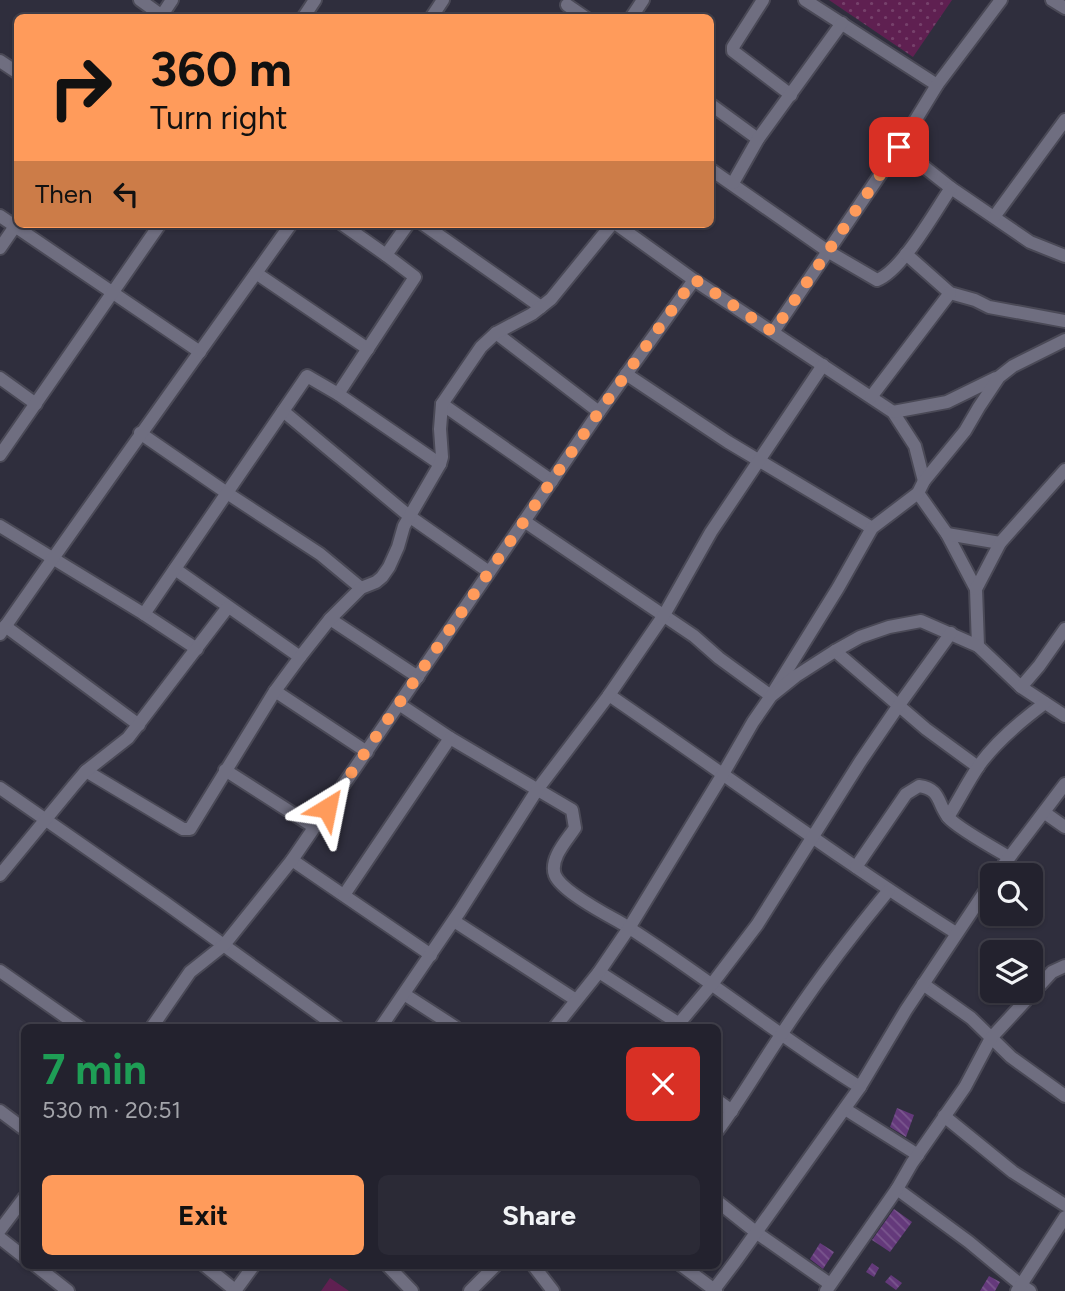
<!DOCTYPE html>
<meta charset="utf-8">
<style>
:root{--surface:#23222e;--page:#2b2a36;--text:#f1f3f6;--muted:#a3a4aa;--line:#403f4a;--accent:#ff9b5b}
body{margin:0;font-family:Figtree,sans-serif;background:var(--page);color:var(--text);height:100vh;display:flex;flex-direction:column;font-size:26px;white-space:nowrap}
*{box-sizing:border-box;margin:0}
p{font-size:23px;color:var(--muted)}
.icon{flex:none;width:38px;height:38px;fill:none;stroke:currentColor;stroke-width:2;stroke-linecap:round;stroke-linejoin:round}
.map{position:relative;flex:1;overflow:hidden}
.side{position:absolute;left:21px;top:1024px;width:700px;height:245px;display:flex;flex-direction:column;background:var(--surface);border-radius:10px;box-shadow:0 2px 5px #0004,0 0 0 2px var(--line)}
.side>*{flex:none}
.guide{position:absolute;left:14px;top:14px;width:700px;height:214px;border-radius:10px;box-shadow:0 2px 5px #0004,0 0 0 2px var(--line);background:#ff9b5b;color:#111;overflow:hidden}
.buttons{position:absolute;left:980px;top:863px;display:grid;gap:14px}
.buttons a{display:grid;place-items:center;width:63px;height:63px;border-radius:10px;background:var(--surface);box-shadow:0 2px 5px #0004,0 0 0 2px var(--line);font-size:35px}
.pin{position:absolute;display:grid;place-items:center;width:60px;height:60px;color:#fff;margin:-30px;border-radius:14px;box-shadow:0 4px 10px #0006}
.me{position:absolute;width:77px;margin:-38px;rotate:35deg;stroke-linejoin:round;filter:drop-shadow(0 0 5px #0008)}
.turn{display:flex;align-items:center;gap:24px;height:147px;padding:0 21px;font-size:32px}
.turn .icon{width:91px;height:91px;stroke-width:2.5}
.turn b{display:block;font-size:49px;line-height:60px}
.then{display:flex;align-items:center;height:66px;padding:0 21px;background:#0003;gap:14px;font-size:26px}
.round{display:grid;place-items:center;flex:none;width:74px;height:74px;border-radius:10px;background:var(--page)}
.overview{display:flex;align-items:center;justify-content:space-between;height:119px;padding:0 21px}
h1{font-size:42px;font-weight:700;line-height:52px;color:#1e9e55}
.button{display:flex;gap:14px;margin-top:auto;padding:14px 21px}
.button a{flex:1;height:80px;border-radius:10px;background:var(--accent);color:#111;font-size:28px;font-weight:700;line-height:80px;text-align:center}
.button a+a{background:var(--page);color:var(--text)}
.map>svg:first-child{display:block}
.park{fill:url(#park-dots)}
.pitch{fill:#5f2051}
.building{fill:url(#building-back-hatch)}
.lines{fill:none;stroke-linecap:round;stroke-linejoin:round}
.minor-casing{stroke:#4a4956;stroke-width:16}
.minor{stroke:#6f6e80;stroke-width:12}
.route{stroke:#ff9b5b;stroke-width:12;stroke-dasharray:0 21.6}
</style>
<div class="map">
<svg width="1065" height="1291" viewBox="0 0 1065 1291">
<defs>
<pattern id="park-dots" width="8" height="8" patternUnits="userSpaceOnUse" patternTransform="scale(1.75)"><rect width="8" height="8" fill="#5f2051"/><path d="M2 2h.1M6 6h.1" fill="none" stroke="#76416b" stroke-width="1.8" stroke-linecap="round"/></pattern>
<pattern id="building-back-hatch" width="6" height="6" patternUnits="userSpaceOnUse" patternTransform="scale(1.75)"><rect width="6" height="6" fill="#64397b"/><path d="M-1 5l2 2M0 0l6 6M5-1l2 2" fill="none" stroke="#7a568e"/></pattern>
</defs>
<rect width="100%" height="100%" fill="#2f2e3d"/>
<polygon class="park" points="829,0 952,0 913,57"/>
<polygon class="pitch" points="330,1278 349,1291 321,1291"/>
<g class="building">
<polygon points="897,1108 914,1115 906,1137 890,1127"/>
<polygon points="894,1209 912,1222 890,1252 872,1240"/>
<polygon points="820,1243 834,1252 823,1269 810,1259"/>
<polygon points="872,1263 879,1268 874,1277 866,1272"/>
<polygon points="891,1275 902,1283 896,1290 885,1282"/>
<polygon points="989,1276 1000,1282 995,1291 980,1291"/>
</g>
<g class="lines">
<g class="minor-casing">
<g id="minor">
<polyline points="140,0 165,18"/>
<polyline points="763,0 733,47 733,51 791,95"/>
<polyline points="805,0 937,85"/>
<polyline points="1052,0 1065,8"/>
<polyline points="567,5 586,18"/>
<polyline points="160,18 172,0"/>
<polyline points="303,18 315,0"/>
<polyline points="431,18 443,0"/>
<polyline points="631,18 643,0"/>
<polyline points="0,61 18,73"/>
<polyline points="710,104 758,139"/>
<polyline points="899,147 951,188 1030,242 1065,256"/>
<path d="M710,169L829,252L877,280C902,271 935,211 951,188"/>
<polyline points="733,183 758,139 842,23"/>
<polyline points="0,216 200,352"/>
<polyline points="994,217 1065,120"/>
<polyline points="423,224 541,307"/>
<polyline points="616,224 694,280 893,412 915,446 924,481"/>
<polyline points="0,248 18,222"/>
<polyline points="906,254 950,293 975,300 989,307 1065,321"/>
<polyline points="386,255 408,224"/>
<polyline points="256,273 368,349"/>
<polyline points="773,332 899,147 937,85 1001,0"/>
<polyline points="496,333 599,412"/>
<polyline points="626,374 728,442 872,528"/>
<polyline points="0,378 36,404"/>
<polyline points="338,394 415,277 386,255 342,224"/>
<polyline points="871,397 950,293"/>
<polyline points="442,404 552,481"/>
<polyline points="283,411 409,516 489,572"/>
<polyline points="893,412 947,402 996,378"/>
<polyline points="140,433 227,493 320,554 361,588"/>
<polyline points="0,455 160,224"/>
<polyline points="918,493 947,534 976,589 978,646 1021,687 1065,716"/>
<polyline points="524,521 694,636 719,658 771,696 838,588 872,528 918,493 924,481 965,431 979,407 999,377 1013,366 1065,340"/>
<polyline points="0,526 144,614 197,649"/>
<polyline points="947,534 1000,543"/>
<polyline points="175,569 300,657"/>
<polyline points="976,589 1000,543 1065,470"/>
<polyline points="144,614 307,376 338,394 440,464"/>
<polyline points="330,619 418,677"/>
<polyline points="5,626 139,725"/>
<path d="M0,634C96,496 194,360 291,224"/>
<polyline points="835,651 926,729 978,767"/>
<polyline points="1021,687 1039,666 1065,629"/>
<polyline points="275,691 367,752"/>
<path d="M609,695C725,774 837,858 956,933"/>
<path d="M399,704L450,738L572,810L575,828C567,840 549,859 555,875C561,891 607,915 623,924C704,975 779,1037 860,1087"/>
<polyline points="225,770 314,827"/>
<polyline points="86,771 183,829 190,829 275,691 300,657 330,619 361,588 376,582 382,577 389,567 398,547 404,526 440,464 442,457 440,429 442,404 481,347 496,333 532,314 551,299 612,224"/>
<polyline points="0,788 164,902 337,1027"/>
<polyline points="1045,813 1065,827"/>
<path d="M948,817C959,800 968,781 980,764C997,741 1022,720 1045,703"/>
<polyline points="292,860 431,955"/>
<path d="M856,867L906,794L919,786C941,789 937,803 948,817C956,827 995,849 1009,857"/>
<polyline points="0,875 74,785 86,771 128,738 228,607"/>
<polyline points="996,875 1065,784"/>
<polyline points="344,895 450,738"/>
<polyline points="454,921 576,1000"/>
<polyline points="0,971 80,1027"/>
<polyline points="599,972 678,1023"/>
<polyline points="923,984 971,1018 1011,1057 1065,1096"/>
<polyline points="404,994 455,1027"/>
<polyline points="152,1027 190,972 224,945 292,860 599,412 694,280"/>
<polyline points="381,1027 460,911 537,790 609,695 664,615 711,532 823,365"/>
<polyline points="555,1027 599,972 629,928 723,774 753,722 771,696 796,676 835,651 860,637 889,627 921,621 978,646"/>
<polyline points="676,1027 712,984 757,925 860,762 899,705 951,633"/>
<polyline points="718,1101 732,1111"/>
<polyline points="845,1109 918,1155"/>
<polyline points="0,1111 24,1129"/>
<polyline points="944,1116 1013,1172 1065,1205"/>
<path d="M718,1130C741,1099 761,1064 783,1032C816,982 851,936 889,890"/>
<polyline points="897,1189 969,1242 1021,1285 1030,1291"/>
<polyline points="718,1202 757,1233 830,1284"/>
<polyline points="0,1230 24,1198"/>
<polyline points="0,1238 24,1257"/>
<polyline points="35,1265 68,1291"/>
<polyline points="204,1265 236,1291"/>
<polyline points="387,1265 412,1291"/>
<polyline points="533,1265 553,1291"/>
<polyline points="681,1265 716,1291"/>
<polyline points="235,1291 254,1265"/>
<polyline points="470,1291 496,1265"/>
<polyline points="713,1291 735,1262 860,1087 906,1010 992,881"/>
<polyline points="826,1291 897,1189 912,1163 965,1087 991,1038 1052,972 1065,966"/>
<polyline points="1017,1291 1065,1217"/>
</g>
</g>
<use href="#minor" class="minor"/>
</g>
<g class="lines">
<polyline class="route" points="327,808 599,412 694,279 773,332 899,147"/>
</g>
</svg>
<div class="buttons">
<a><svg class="icon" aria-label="search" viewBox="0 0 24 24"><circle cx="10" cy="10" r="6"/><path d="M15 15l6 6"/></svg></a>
<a><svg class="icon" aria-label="layers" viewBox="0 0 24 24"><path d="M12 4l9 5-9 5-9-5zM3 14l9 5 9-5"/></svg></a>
</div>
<div class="pin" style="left:899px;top:147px;background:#d93025"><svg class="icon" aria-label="arrive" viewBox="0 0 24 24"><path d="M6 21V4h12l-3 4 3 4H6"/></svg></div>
<svg class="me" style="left:327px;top:808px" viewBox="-20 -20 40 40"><path d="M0-17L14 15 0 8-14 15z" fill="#ff9b5b" stroke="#fff" stroke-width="4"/></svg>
<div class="guide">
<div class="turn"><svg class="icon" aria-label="right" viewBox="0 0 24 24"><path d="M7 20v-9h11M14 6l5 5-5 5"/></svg><div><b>360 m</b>Turn right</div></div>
<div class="then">Then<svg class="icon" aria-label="left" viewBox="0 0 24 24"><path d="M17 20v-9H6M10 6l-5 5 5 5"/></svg></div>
</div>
<section class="side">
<div class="overview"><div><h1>7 min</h1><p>530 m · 20:51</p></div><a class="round" style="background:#d93025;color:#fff"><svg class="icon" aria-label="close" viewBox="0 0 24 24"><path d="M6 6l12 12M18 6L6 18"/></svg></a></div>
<div class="button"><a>Exit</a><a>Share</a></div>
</section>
</div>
